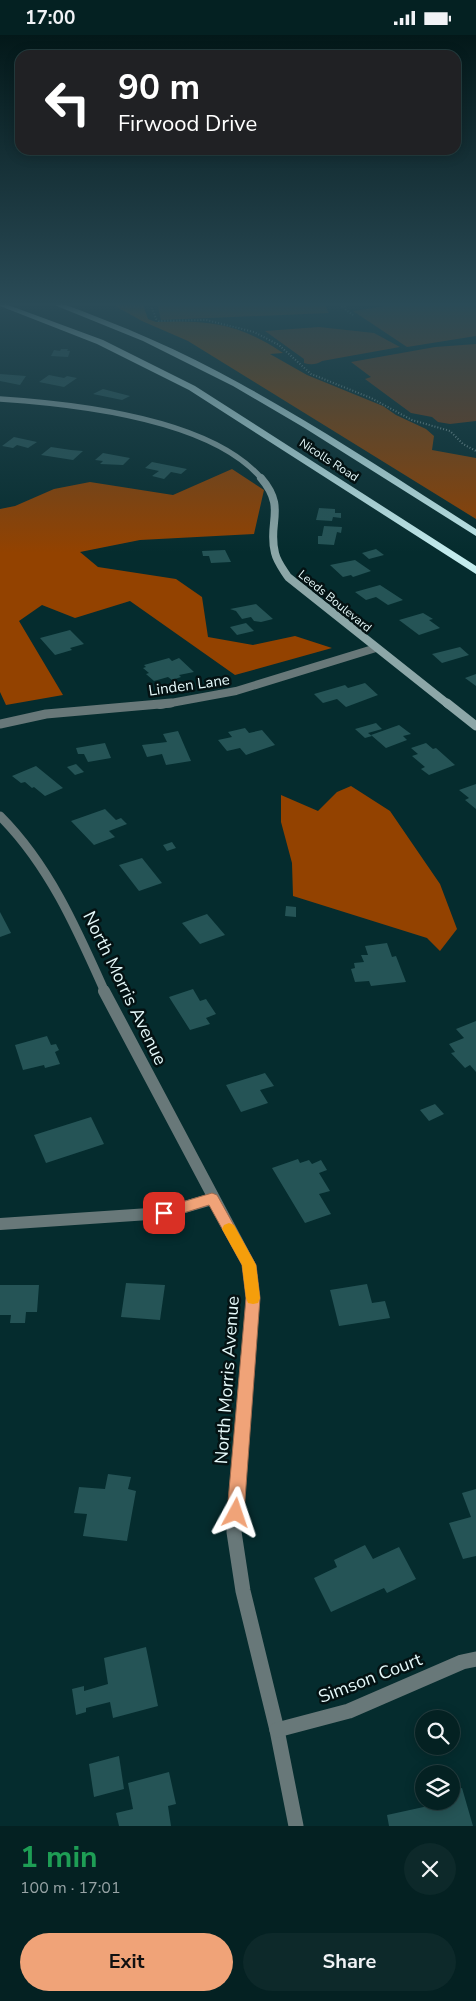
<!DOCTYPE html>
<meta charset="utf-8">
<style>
:root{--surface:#042122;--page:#0d292a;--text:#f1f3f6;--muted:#97a3a5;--line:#253e40;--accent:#f0a378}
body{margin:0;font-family:"Nunito Sans",sans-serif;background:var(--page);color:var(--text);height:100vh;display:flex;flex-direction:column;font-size:19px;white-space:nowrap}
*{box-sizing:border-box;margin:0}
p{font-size:16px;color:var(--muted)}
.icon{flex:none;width:28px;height:28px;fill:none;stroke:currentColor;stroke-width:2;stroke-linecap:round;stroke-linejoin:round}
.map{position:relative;height:1791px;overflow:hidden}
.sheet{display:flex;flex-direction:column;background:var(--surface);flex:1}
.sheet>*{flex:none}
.top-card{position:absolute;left:15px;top:15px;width:446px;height:105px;border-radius:15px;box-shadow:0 2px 12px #0003,0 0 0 1px var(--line);background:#202124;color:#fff;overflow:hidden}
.fabs{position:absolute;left:415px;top:1675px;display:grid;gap:10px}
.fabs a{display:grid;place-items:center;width:45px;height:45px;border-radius:50%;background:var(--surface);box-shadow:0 2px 12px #0003,0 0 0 1px var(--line);font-size:25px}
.pin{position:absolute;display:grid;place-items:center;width:42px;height:42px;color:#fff;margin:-21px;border-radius:10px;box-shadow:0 2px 8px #0006}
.me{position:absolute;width:55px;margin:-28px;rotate:5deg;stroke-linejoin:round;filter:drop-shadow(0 0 4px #0008)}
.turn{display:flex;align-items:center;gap:18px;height:105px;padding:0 20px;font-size:22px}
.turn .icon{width:65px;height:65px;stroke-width:2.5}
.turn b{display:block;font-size:35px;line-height:42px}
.round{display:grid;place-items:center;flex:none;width:52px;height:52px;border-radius:26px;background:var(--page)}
.overview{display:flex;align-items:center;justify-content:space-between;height:85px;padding:0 20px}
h1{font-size:30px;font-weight:700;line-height:38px;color:#1e9e55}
.primary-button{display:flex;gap:10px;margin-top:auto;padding:10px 20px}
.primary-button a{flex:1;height:58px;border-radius:30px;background:var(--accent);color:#111;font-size:20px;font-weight:700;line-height:58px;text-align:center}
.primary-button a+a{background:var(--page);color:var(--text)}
.status{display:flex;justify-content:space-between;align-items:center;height:35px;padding:0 25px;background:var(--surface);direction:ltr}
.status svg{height:14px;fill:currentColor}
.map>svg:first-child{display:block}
.green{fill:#773b14}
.forest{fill:#934200}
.building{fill:#255456}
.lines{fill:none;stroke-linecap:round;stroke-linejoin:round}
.path{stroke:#769395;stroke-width:2;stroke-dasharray:1 2;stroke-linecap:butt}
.street-far3{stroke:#687879;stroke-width:8}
.street-far2{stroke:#687879;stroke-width:9}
.street-far1{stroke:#687879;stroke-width:12}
.street{stroke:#687879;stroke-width:15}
.secondary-far2{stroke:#8da7a8;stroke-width:5.5}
.secondary-far1{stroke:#8da7a8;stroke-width:8}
.secondary{stroke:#8da7a8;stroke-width:9}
.highway{fill:#c4ecee;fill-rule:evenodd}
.route{fill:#f0a378;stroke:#9c6a4e}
.slow{fill:#f59e0b}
.labels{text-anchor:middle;stroke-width:5;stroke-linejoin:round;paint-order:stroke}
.far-street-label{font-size:12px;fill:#e5f9fa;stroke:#041213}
.street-label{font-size:15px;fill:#e5f9fa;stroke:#041213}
.near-street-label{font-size:18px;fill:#e5f9fa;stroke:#041213}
</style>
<div class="status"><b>17:00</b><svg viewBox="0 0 49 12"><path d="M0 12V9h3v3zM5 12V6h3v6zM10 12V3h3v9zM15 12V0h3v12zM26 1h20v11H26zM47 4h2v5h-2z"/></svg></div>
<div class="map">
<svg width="476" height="1791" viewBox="0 0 476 1791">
<rect width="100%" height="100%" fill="#052c2e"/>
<g class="green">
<polygon points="157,267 323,267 329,278 161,285"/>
<polygon points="412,267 466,267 476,273 476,301 407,312 353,276"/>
<path d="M319,292L374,298L400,312L322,326C316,330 310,330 304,328V324L265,296Z"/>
<polygon points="476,309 476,386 450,389 438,387 432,382 411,378 365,344 371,342 351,327 435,312"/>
</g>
<g class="forest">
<path d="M108,267H142L148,284L156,287C209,285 238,288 283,318L270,319L307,340L383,371L396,380L426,394L434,401L432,415L476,423V484L188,306L142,286Z"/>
<polygon points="232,434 264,455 254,499 140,505 80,517 98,532 176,544 202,562 208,602 253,610 295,601 332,613 235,640 130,566 75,583 42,570 19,586 63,660 6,670 0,657 0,474 15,471 54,454 90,447 173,460"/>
<polygon points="351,751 390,776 440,849 457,894 440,916 427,903 293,861 292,828 281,787 281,760 318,776 337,757"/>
</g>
<g class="building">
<polygon points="61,314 68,314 67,316 70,316 68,322 51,321 54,315 60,316"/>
<polygon points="0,339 26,341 20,350 0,346"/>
<polygon points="49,340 64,343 67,341 77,343 64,352 39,347"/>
<polygon points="103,354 130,361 122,365 93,359"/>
<polygon points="14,402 37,407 28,413 17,410 13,413 2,411"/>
<polygon points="51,412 71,415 83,416 73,425 41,420"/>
<polygon points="103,418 130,423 123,430 100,429 103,426 95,425"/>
<polygon points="152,427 187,434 181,439 171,437 164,444 152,441 159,436 145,433"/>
<polygon points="319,473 335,474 335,478 341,478 341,483 333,482 332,486 316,485"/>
<polygon points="324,491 342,492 341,498 337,497 334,510 318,509 318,501 322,501"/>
<polygon points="376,514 384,520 369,524 362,518"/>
<polygon points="225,515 231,527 211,528 209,521 203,521 202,516"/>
<polygon points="355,525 371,536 353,542 351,540 343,542 330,530"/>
<polygon points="380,550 403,565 388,570 376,562 366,565 355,557"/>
<polygon points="256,569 273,584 261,587 254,586 251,582 242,584 236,576 230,574"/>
<polygon points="423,578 433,584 429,585 440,593 419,600 399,585"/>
<polygon points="246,588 254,596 237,600 230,592"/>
<polygon points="70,595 84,609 70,613 72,615 55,620 40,603"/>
<polygon points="460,612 469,620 442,628 432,619"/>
<polygon points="169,623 172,626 179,623 194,637 179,640 181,642 172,645 168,642 154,646 146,639 149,638 143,633 146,632 144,630"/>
<polygon points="476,639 476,651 465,643"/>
<polygon points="365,648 378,660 346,672 337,664 323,668 314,659 345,650 348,653"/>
<polygon points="376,688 382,694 368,698 372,701 365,703 355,694"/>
<polygon points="399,690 411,699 403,701 407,705 386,713 371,700"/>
<polygon points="245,693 249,698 262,695 275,710 246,720 240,713 227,716 218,705 232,702 228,697"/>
<polygon points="178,696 191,726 166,730 162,719 147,722 142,710 167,707 163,699"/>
<polygon points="105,708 111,723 88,727 84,719 78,719 76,713"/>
<polygon points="426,708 433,714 436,713 455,730 429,740 421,734 425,732 412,721 418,719 411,713"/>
<polygon points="76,729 84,737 75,740 67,732"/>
<polygon points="36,731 63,753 45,761 34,752 32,753 25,747 21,748 12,741"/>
<polygon points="476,749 476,774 465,765 469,763 459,755"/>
<polygon points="105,774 116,785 121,783 127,789 109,796 115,802 94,810 71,786"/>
<polygon points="172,807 176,813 167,816 163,810"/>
<polygon points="142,823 162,848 139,856 119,830"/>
<polygon points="286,871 296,872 296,882 285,881"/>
<polygon points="0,877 11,898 0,902"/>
<polygon points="207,879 225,900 200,909 182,888"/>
<polygon points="387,908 392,922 396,921 406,947 371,951 369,946 355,947 351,934 355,933 354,928 364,927 361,920 368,920 365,911"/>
<polygon points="193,954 200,966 206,964 216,979 206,983 210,989 190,995 169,962"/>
<polygon points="476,986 476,1037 470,1030 465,1033 451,1018 455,1017 449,1009 464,1003 456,994"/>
<polygon points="47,1001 51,1010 56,1009 59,1015 55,1017 60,1029 45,1033 44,1030 23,1035 15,1010"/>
<polygon points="265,1038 274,1051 260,1055 268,1068 241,1077 226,1050"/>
<polygon points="435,1069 444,1079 429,1086 420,1075"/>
<polygon points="91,1082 104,1109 46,1128 34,1100"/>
<polygon points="298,1124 300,1128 309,1125 312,1129 321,1125 327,1135 319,1138 330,1156 319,1159 331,1179 305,1188 272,1133"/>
<polygon points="126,1248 165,1250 160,1285 121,1282"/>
<polygon points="367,1249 372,1268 385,1266 390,1283 339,1291 330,1255"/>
<polygon points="0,1250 39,1250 37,1277 26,1277 25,1288 10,1288 11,1280 0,1280"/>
<polygon points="108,1439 131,1442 128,1454 136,1456 127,1506 83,1501 87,1479 74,1478 79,1452 105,1454"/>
<polygon points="476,1454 476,1521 463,1524 449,1488 471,1482 462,1458"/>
<polygon points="365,1510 373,1524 399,1512 416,1544 387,1558 384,1553 331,1577 314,1543 337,1532 334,1525"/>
<polygon points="146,1612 158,1671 113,1683 110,1667 86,1673 86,1677 76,1680 72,1654 84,1651 84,1656 108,1649 104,1623"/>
<polygon points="119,1721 124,1754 94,1762 89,1729"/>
<polygon points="169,1737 176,1769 168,1771 171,1791 119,1791 116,1778 133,1774 128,1748"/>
<polygon points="462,1753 473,1791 389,1791 387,1780 451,1766 451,1755"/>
</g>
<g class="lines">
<g class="path">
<polyline points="150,267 156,284 159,286 206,285 254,297 279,310 311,339 371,363 412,385 450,396 463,409 476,416"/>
<polyline points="337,267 344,273"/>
<polyline points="351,267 344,270 345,274 353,280"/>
</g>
<polyline class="street-far3" points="160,670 236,656 376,613"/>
<g class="street-far2">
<polyline points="0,689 46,679 171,668"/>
<path d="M0,781C49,830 77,894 105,957"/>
</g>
<g class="street-far1">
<polyline points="104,956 249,1229 253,1263 248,1324"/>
<polyline points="0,1189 164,1178 212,1164"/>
</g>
<g class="street">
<polyline points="248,1323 234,1497 243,1556 277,1695 296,1791"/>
<polyline points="277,1695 349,1676 462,1627 476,1624"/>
</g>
<path class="secondary-far2" d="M0,364C76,369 211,384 262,444"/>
<path class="secondary-far1" d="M261,443C287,473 267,488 275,518C277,527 283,534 288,542L449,670"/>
<polyline class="secondary" points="447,668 476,691"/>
<g class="highway">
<polygon points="0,267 103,305 195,351 476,531 476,539 189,355 97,309 0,271"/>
<path d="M47,267H58C121,290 182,316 241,349C321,393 398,444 476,494V501L303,392L233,351L143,306Z"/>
</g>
</g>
<linearGradient id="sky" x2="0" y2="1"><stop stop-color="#031819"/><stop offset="0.52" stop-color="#2a4b57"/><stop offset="1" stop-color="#2a4b57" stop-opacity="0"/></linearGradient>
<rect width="476" height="518" fill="url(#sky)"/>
<polygon class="route" points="212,1158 217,1160 256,1230 260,1263 244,1478 241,1483 236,1485 230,1483 227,1478 246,1263 242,1230 209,1170 164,1184 159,1182 157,1178 159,1174"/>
<polygon class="slow" points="229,1188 234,1190 256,1230 260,1263 258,1268 253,1269 248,1268 246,1263 242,1230 222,1194 224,1190"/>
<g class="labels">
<g class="far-street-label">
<text transform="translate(329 425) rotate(33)" y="4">Nicolls Road</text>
<text transform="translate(335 566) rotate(39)" y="4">Leeds Boulevard</text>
</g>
<g class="street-label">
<text transform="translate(189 650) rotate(-8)" y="5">Linden Lane</text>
</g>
<g class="near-street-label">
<text transform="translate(125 953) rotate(64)" y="6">North Morris Avenue</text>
<text transform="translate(227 1345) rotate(-86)" y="6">North Morris Avenue</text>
<text transform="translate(370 1643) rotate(-21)" y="6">Simson Court</text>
</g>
</g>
</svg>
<div class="fabs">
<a><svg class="icon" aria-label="search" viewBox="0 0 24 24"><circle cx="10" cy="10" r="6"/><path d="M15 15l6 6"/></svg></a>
<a><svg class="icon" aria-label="layers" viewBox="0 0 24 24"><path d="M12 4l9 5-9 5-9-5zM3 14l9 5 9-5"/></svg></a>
</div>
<div class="pin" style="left:164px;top:1178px;background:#d93025"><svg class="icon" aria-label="arrive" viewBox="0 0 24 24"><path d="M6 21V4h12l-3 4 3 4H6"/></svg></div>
<svg class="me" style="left:236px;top:1478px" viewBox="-20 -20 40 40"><path d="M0-17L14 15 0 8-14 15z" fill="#f0a378" stroke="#fff" stroke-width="4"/></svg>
<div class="top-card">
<div class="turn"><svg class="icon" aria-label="left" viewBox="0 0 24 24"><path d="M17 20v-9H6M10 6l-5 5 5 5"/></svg><div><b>90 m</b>Firwood Drive</div></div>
</div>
</div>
<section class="sheet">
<div class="overview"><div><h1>1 min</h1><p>100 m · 17:01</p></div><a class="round"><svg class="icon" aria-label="close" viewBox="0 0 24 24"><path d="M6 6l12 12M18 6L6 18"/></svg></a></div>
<div class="primary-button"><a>Exit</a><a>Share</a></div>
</section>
